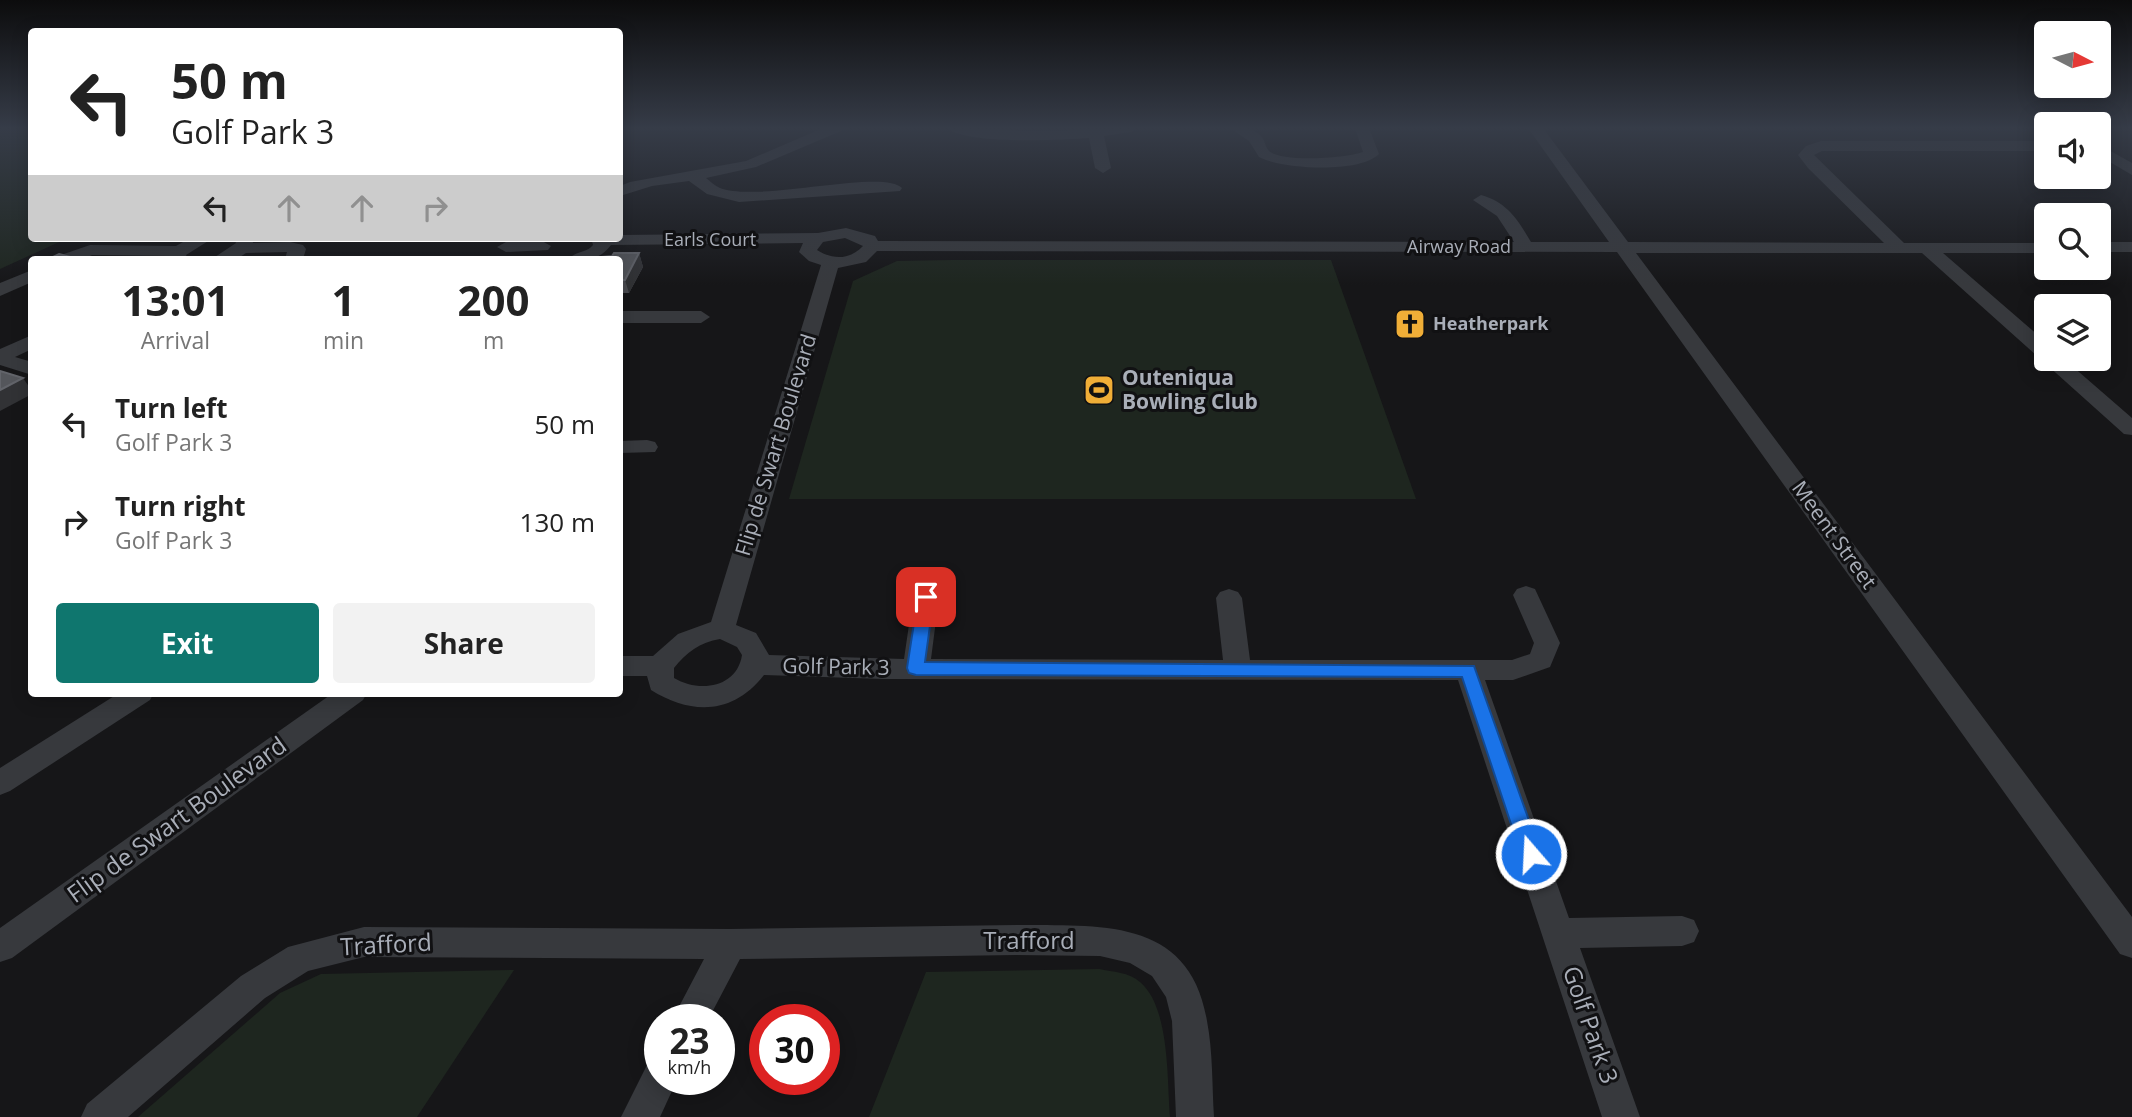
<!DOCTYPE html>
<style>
:root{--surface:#fff;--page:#f2f2f2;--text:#222;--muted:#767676;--accent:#0f766e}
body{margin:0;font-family:"Open Sans",sans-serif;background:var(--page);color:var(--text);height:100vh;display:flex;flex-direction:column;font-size:26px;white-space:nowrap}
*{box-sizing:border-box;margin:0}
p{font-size:23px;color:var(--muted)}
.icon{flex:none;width:38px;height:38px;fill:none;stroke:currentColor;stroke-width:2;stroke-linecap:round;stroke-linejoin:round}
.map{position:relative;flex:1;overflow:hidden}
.sheet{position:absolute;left:28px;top:256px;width:595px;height:441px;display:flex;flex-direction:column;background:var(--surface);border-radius:7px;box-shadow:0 4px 18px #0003}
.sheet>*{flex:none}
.top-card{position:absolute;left:28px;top:28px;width:595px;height:214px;border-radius:7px;box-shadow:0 4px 18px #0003;background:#fff;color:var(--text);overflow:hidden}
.needle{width:46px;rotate:96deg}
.controls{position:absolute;left:2034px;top:21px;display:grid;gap:14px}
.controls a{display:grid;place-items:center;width:77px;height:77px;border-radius:7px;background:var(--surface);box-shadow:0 4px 18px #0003;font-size:35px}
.speed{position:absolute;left:644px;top:1004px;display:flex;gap:14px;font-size:35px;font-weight:700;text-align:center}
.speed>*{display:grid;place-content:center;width:91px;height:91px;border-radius:50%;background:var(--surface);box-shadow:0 4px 18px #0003;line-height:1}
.speed small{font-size:18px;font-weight:400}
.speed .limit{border:10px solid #d22;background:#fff;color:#111}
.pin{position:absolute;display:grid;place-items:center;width:60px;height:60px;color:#fff;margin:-30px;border-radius:14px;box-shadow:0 4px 10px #0006}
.me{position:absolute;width:77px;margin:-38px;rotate:341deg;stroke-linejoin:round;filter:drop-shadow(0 0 5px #0008)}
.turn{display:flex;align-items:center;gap:24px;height:147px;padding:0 28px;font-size:32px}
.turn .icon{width:91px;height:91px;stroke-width:2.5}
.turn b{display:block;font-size:49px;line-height:60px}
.lanes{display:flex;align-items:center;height:66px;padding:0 28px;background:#0003;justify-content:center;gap:35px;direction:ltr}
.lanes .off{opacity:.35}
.eta{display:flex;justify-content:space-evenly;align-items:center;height:119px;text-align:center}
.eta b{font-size:42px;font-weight:700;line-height:49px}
.primary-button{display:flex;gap:14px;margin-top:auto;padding:14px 28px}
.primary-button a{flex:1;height:80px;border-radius:7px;background:var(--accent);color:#fff;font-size:28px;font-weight:700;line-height:80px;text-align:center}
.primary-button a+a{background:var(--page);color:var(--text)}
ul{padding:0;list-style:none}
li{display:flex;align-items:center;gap:21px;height:98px;padding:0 28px}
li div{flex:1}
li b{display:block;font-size:26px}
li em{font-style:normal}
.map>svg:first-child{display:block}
.green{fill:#1e261f}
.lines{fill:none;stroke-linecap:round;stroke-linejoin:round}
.street{fill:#37393d;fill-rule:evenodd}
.wall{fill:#4a4b50}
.shaded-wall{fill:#313235}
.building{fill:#54565b;stroke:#62646a;stroke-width:2}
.route{fill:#1a73e8;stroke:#114b97;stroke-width:2}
.labels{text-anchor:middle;stroke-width:6;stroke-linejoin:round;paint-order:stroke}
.far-street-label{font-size:18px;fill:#a9aeb8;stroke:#111113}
.far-poi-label{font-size:18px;font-weight:bold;fill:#a9aeb8;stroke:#111113;text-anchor:start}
.poi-label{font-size:21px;font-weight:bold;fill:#a9aeb8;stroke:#111113;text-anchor:start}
.street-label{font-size:21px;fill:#a9aeb8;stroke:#111113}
.near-street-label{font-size:24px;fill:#a9aeb8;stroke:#111113}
</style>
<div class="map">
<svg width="2132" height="1117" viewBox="0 0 2132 1117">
<rect width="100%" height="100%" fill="#161618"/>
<g class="green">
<polygon points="0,128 31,128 32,238 68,238 0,269"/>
<polygon points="951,260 1331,260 1416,499 789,499 853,281 897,261"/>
<path d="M1099,969C1113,972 1129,972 1140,982C1170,1007 1167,1080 1170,1117H869L926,972Z"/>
<polygon points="514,970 417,1117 138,1117 280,993 321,974"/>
</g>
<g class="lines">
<g class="street">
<path d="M823,128H848L756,167L706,178C710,181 715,186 720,188C758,203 883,168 902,188L900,191L739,202L707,194L689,181L652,186L620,196V186L630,182L746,161Z"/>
<path d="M947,128L1042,131L1138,128L1131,132L1104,136L1111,168L1103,173L1095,168L1089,138C1061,140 967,145 947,128Z"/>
<path d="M1230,128C1241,128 1253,127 1261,136C1265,140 1265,147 1269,151C1283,163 1346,158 1363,152L1355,128H1369L1379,154C1359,174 1282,169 1259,157L1249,141Z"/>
<path d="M1528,128H1543L1628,242L1884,243L1808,168L1798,155L1806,146L1821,141H2046V151H1822L1814,155L1904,243H2046V253H1943L2046,342V359H2064L2132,418V435L2124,434L1922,253H1636L2132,917V958L2120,954L1617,252L877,251L866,262L838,268L736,625L756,633L769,655L904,659L913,597L917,591L926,588L935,591L939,597L931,659L1223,660L1216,598L1220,592L1229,589L1238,592L1242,598L1250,660H1512L1530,654L1534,643L1513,595L1517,589L1526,586L1535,589L1560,643L1550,667L1513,680H1485L1569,918L1682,916L1694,920L1699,931L1694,942L1682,946L1580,948L1640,1117H1602L1458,680L883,679L764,675C733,715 691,715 651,690L647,676H620V656H653L678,634L711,622L821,265L809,261L799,252L803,243L611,245C599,261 588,259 569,259C575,251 587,253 593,245L591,238H620V235L818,233L846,228L875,236L878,241L1514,242L1497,216L1473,200L1481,195C1507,202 1518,220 1531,242H1609ZM845,238L863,246C850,260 833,260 817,250L823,242ZM720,639L737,647L742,655C737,688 699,693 674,678V668C686,653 700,642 720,639Z"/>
<polygon points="2098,144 2132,163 2132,175 2098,155"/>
<polygon points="190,238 213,238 186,255 188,259 170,259 169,256 92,255 83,259 58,259 61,255 90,245 176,246"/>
<polygon points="234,238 252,238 253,243 290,242 303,245 306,249 303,259 285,259 287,252 246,253 237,259 212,259 236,243"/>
<polygon points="542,241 551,246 548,250 506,252 497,247 506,242"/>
<rect x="2098" y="242" width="34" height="10"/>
<polygon points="32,270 32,282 0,296 0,283"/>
<polygon points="620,311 701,311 710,317 701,323 620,323"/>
<polygon points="32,335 32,349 15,357 32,362 32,375 0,365 0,349"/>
<polygon points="647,440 655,442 658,447 655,452 620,453 620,441"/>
<polygon points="119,693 154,693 150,700 10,791 0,795 0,768"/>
<polygon points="333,693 367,693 363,700 12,958 0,962 0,928"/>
<path d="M1016,925C1098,926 1190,916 1207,1021C1213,1052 1212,1086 1214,1117H1176L1172,1021L1166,997L1152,976L1130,963L1100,956L1016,955L740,959L708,1020H672L704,959L364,957L308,971L265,998L128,1117H81L87,1104L241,976L288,947L364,927L730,929Z"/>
<polygon points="660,1060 660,1080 677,1080 660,1117 621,1117 647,1065"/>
</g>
</g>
<polygon class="wall" points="639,253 643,267 629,293 621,293 620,296 620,259 612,256"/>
<g class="shaded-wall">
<polygon points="639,253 643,267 629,293 625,280"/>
<polygon points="23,378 32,391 32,394 0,411 0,390"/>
</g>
<g class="building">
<polygon points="614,253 639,253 625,280 620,280 620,259 601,259 602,257 612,256"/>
<polygon points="59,254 78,259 49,259"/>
<polygon points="0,371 23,378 0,390"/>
</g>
<linearGradient id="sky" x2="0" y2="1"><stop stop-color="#0c0c0d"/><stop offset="0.45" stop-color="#363c48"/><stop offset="1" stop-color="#363c48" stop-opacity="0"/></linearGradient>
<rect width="2132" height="285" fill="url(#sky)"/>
<polygon class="route" points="926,591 934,597 925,662 1474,666 1541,854 1538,860 1531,862 1524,860 1521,854 1462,677 916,675 909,673 907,668 918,597"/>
<defs>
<g id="church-square" transform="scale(1.575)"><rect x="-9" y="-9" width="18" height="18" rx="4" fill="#f0ae37" stroke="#111113"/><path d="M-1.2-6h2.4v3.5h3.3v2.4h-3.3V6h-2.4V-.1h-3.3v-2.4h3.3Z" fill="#111"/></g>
<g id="stadium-square" transform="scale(1.575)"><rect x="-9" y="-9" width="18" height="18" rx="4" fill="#f0ae37" stroke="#111113"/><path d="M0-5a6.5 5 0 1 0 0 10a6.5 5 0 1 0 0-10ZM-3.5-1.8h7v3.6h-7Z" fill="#111"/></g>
</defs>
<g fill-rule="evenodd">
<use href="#church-square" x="1410" y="324"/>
<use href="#stadium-square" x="1099" y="390"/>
</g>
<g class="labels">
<g class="far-street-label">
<text x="710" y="246">Earls Court</text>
<text x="1459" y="253">Airway Road</text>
</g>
<g class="far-poi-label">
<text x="1433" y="330">Heatherpark</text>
</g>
<g class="poi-label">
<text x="1122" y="385">Outeniqua<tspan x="1122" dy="24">Bowling Club</tspan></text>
</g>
<g class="street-label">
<text transform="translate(776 445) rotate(-73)" y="7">Flip de Swart Boulevard</text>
<text transform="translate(1834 535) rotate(54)" y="7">Meent Street</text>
<text transform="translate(836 667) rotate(1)" y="7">Golf Park 3</text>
</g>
<g class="near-street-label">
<text transform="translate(177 820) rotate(-36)" y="8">Flip de Swart Boulevard</text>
<text x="1029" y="949">Trafford</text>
<text transform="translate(386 945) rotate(-3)" y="8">Trafford</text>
<text transform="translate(1590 1025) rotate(71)" y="8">Golf Park 3</text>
</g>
</g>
</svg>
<div class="controls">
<a><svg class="needle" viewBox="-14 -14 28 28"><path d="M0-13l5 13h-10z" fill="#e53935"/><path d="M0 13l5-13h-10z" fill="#767676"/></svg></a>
<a><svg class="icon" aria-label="sound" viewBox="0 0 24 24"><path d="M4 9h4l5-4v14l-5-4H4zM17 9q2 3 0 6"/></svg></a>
<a><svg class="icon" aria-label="search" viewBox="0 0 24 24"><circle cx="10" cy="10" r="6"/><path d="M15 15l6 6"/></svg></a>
<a><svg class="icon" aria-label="layers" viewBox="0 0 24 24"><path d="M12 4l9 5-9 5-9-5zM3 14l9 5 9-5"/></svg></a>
</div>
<div class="speed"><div>23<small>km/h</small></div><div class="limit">30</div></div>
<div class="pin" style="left:926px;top:597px;background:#d93025"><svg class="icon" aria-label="arrive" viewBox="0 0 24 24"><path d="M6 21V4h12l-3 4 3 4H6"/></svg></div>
<svg class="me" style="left:1531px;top:854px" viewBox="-20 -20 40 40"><circle r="17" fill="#1a73e8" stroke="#fff" stroke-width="3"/><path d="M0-11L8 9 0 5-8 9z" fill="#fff"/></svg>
<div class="top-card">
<div class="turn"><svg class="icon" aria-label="left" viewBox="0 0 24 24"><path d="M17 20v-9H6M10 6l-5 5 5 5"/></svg><div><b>50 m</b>Golf Park 3</div></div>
<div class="lanes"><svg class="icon" aria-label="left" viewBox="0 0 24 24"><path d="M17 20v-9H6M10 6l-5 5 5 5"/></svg><svg class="icon off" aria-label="ahead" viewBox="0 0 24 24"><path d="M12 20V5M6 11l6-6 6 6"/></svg><svg class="icon off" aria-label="ahead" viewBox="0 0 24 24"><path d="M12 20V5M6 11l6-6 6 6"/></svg><svg class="icon off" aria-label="right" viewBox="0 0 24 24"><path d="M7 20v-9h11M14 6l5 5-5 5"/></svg></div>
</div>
<section class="sheet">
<div class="eta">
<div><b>13:01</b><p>Arrival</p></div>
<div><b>1</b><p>min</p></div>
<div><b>200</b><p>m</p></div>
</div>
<ul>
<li><svg class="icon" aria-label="left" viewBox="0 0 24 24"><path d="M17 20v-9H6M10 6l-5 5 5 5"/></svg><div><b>Turn left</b><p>Golf Park 3</p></div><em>50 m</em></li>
<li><svg class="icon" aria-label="right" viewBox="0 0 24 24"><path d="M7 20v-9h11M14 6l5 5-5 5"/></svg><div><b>Turn right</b><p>Golf Park 3</p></div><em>130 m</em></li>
</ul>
<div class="primary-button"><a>Exit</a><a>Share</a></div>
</section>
</div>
